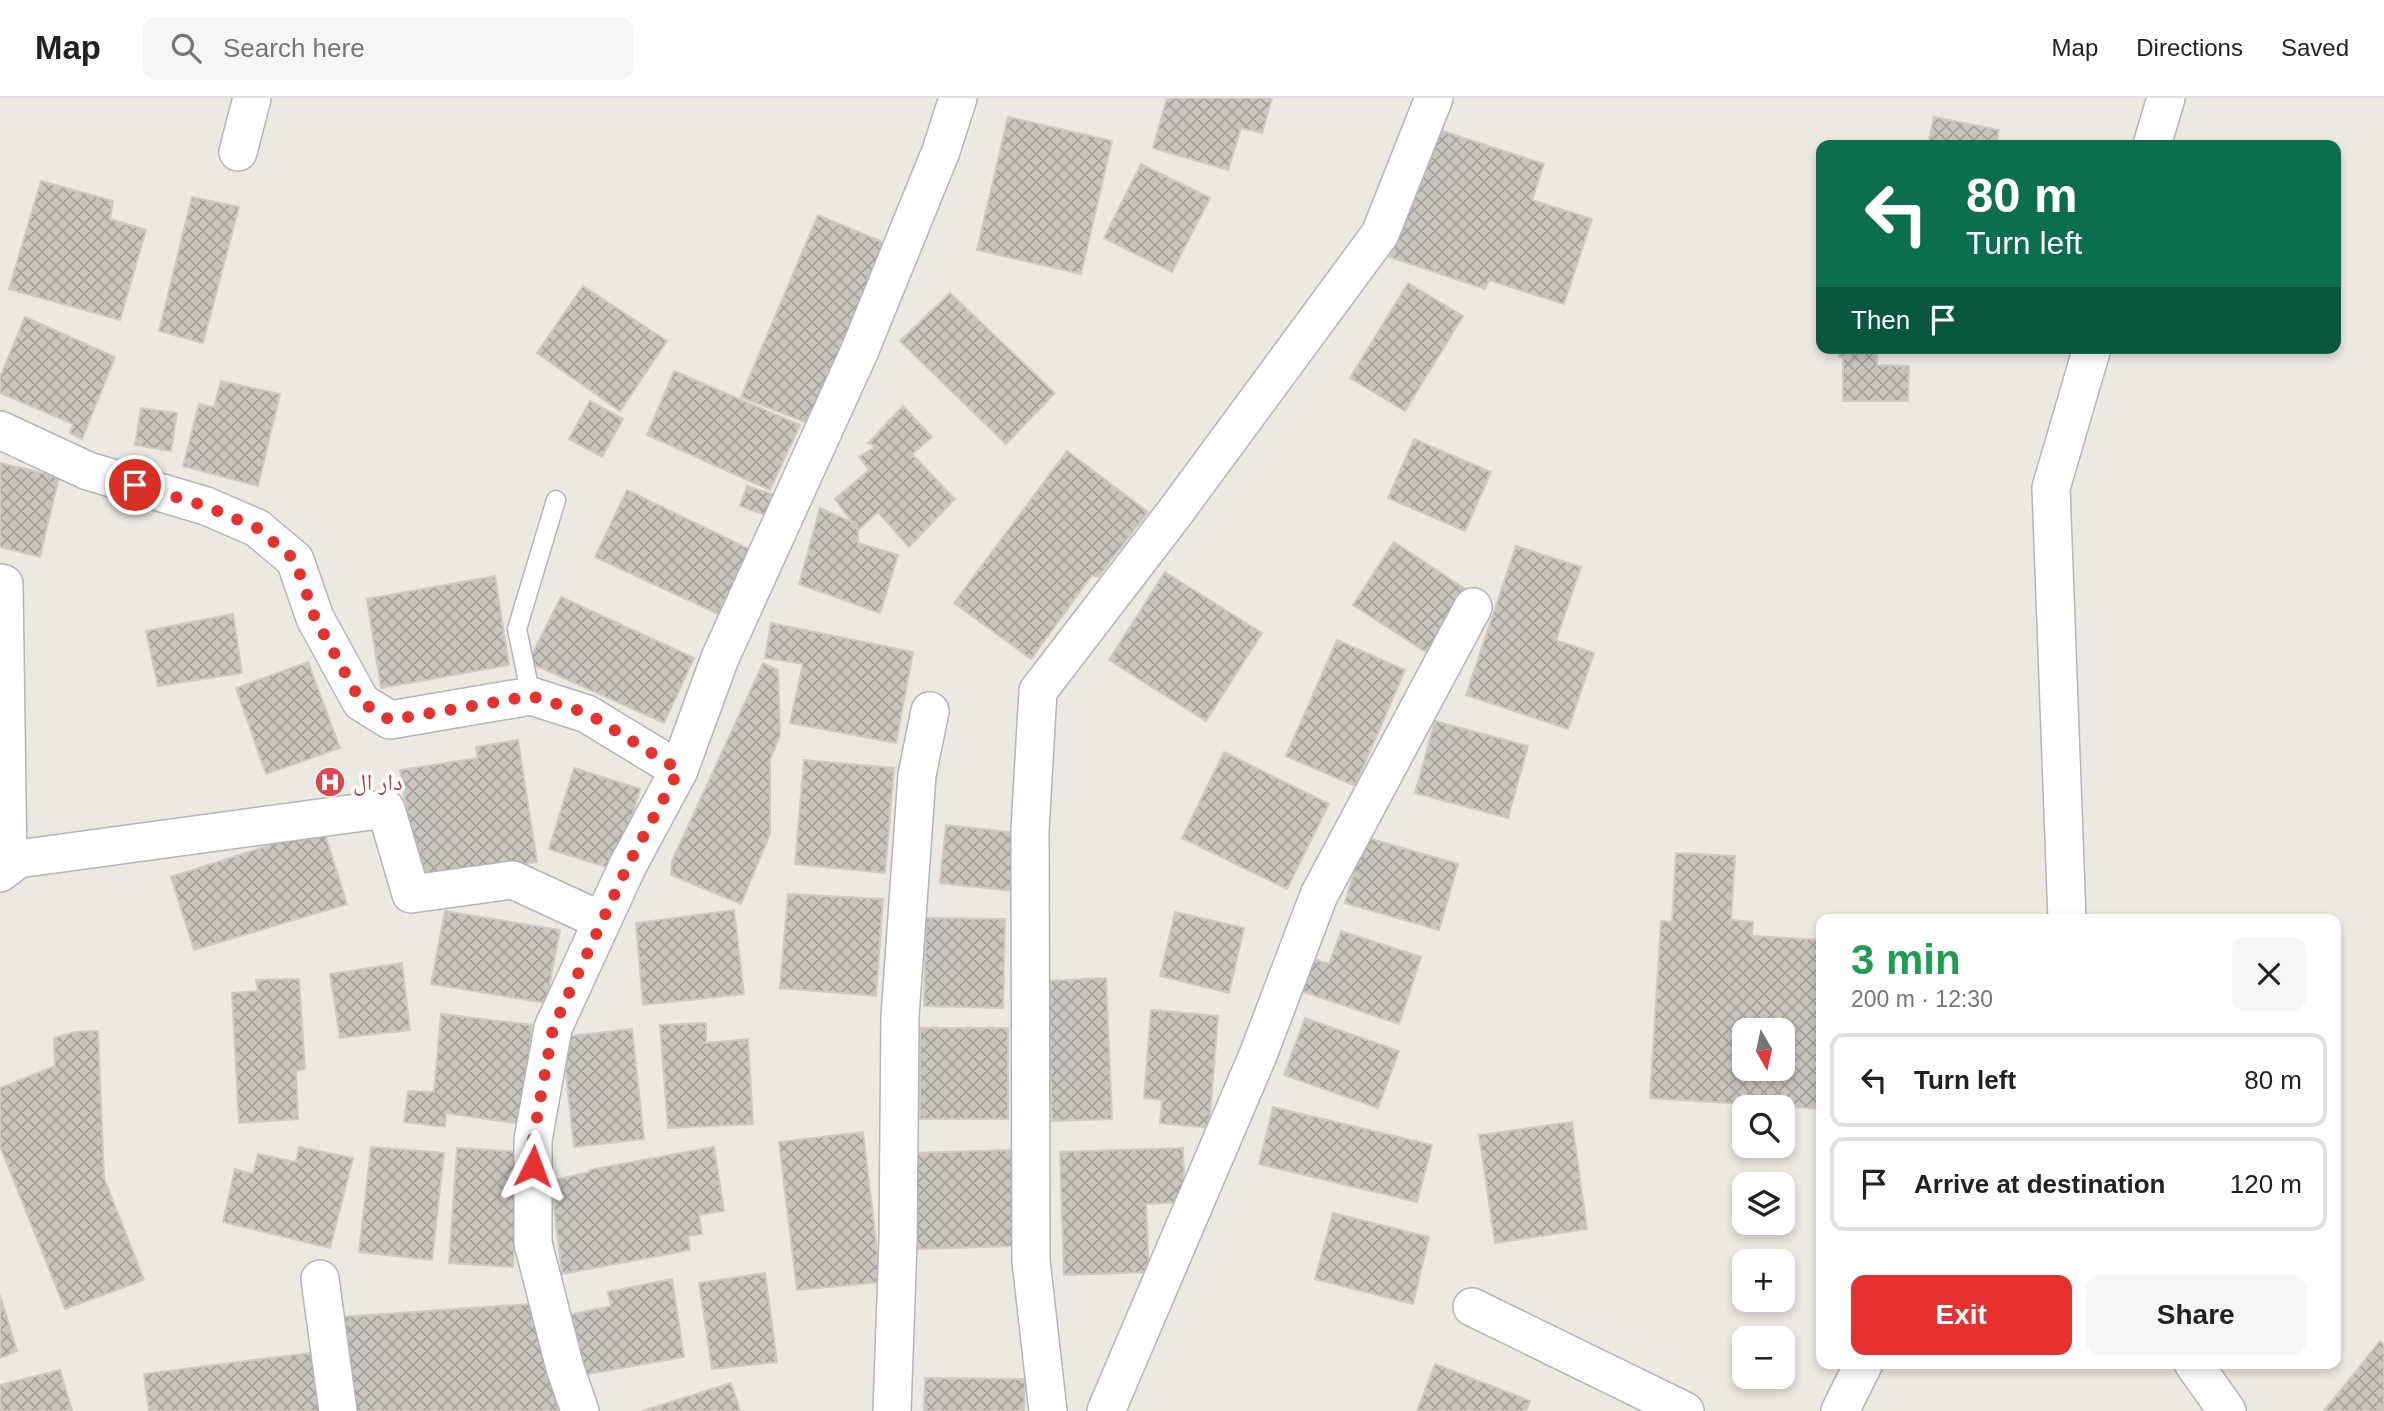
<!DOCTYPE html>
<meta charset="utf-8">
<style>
:root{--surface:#fff;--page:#f6f6f6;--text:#222;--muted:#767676;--line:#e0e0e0;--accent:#e6312e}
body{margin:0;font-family:Helvetica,"Noto Naskh Arabic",sans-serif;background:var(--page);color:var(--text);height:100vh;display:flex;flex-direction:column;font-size:26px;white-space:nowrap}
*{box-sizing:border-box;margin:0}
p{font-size:23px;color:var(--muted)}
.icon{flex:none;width:38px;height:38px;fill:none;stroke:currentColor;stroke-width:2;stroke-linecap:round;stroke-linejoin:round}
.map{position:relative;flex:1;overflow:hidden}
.panel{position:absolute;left:1816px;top:816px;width:525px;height:455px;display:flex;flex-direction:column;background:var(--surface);border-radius:14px;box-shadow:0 4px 10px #0003}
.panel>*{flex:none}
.banner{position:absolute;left:1816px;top:42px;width:525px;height:214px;border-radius:14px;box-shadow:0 4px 10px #0003;background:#0b6e4f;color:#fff;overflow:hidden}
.needle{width:46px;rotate:171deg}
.buttons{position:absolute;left:1732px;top:920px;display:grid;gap:14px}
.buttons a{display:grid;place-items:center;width:63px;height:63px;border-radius:14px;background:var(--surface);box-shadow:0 4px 10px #0003;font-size:35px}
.pin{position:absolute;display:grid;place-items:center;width:60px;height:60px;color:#fff;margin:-30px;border:4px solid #fff;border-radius:50%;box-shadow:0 2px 7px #0007}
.me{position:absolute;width:77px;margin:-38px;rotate:3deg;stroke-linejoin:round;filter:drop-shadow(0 0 5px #0008)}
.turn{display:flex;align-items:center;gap:24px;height:147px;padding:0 35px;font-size:32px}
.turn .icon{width:91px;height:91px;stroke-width:2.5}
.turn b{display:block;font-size:49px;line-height:60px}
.then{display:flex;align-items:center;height:66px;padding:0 35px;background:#0003;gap:14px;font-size:26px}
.round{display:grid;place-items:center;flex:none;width:74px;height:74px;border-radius:14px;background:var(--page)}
.headline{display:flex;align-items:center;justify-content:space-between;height:119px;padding:0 35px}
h1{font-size:42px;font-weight:600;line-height:52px;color:#1e9e55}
.button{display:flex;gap:14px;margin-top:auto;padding:14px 35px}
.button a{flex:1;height:80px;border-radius:14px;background:var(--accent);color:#fff;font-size:28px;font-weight:600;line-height:80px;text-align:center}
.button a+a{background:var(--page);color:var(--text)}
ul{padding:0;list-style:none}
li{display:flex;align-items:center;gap:21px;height:94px;margin:0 14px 10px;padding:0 21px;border:4px solid var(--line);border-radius:14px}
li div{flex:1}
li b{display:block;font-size:26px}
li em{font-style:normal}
header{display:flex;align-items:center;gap:42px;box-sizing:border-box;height:98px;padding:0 35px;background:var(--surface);border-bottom:2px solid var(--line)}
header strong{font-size:33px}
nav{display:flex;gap:38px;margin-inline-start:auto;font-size:24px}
.search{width:490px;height:63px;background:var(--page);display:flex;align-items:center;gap:18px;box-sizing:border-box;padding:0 24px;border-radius:14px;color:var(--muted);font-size:26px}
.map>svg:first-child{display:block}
.building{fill:url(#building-cross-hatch);stroke:#d1cac0;stroke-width:2;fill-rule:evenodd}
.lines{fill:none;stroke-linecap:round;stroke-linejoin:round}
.service-casing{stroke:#b2b5b9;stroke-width:21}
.minor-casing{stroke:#b2b5b9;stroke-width:40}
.service{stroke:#fff;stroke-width:18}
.minor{stroke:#fff;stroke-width:37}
.route{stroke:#e6312e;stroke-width:12;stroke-dasharray:0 21.6}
.labels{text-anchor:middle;stroke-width:7;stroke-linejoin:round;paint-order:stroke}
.health-label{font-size:23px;fill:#be3a42;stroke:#fff;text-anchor:start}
</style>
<header>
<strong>Map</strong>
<div class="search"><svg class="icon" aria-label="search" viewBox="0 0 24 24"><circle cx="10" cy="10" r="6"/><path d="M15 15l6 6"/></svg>Search here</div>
<nav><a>Map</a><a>Directions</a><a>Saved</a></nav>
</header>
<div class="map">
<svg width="2384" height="1313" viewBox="0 0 2384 1313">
<defs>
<pattern id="building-cross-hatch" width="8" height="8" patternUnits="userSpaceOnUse" patternTransform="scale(1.75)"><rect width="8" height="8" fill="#c8c4be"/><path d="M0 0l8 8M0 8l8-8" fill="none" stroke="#a5a29e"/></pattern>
</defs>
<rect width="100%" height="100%" fill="#ece9e1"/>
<g class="building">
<polygon points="1167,0 1272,0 1262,35 1241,30 1228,72 1153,50"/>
<polygon points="1008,19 1112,43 1081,176 977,152"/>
<polygon points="1934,19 1999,32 1996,47 1928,47"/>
<polygon points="1433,30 1544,66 1532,102 1592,121 1564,206 1489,182 1485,191 1390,159"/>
<polygon points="1141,66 1210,100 1172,174 1104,140"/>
<polygon points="41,83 113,103 110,121 146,132 120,222 9,191"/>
<polygon points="192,99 239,109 203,245 159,233"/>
<polygon points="818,117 897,150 820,330 741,299"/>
<polygon points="1408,185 1463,218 1405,313 1350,280"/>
<polygon points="583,188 667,243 620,313 537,255"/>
<polygon points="950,195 1055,295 1006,346 900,243"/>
<polygon points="25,219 115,259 82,341 70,335 73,326 0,295 0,279"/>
<polygon points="1839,250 1877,250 1877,267 1909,268 1908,303 1843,303 1843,259 1839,259"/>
<polygon points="674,273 800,327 770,392 647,337"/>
<polygon points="221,283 280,296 258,388 183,368 199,306 214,309"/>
<polygon points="590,303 623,321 602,359 569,341"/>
<polygon points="903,308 932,339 912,356 955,401 909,449 878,414 858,432 835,401 869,372 859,359 876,348 868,345"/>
<polygon points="141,310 177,315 171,353 135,347"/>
<polygon points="1414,341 1491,374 1465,433 1388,400"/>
<polygon points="1067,353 1148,414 1098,479 1092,477 1031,561 954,505"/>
<polygon points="0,365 59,379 40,459 0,449"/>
<polygon points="747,388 775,397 768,418 740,408"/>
<polygon points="627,392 751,452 718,516 595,459"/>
<polygon points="820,410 852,424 858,432 858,445 898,457 880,515 799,486"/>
<polygon points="1394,444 1470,494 1429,556 1353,507"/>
<polygon points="1516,448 1581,469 1556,542 1594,555 1568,631 1466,597"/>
<polygon points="1165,474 1262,535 1206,623 1109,562"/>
<polygon points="495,478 509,567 381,590 367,501"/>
<polygon points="561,499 694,560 664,625 528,564"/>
<polygon points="233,516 242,575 158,588 146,533"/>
<polygon points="771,525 913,554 896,645 790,625 803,566 765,560"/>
<polygon points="1337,542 1405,572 1355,688 1286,658"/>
<polygon points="308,564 340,650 266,676 236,590"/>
<polygon points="763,565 778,572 780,637 770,662 770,736 741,806 671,777 672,763"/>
<polygon points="1435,623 1528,648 1508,720 1415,695"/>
<polygon points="518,642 537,764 418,783 400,672 478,660 476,649"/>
<polygon points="1224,654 1329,706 1287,791 1182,740"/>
<polygon points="804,662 894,670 885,775 795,766"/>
<polygon points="574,670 640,691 616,772 549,751"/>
<polygon points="946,727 1019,735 1013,793 940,785"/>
<polygon points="323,730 347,806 194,852 171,779"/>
<polygon points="1364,739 1458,766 1439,832 1345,805"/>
<path d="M1676,755L1735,758L1731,822L1753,824L1752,838L1822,842V1011L1650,1000L1661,823L1672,824ZM1745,933H1783V971H1745Z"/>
<polygon points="788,796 883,801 876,898 780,890"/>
<polygon points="734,812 744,896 643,907 636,825"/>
<polygon points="445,813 560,832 546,905 431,886"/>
<polygon points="1175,814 1244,830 1229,895 1160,878"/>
<polygon points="926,820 1005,821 1003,910 924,908"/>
<polygon points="1341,833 1421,859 1399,926 1295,891 1306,858 1329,866"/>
<polygon points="402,865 410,932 340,940 330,876"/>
<polygon points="1106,880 1112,1021 1052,1023 1047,883"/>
<polygon points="299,881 305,971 296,973 298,1021 239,1025 232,895 258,893 256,882"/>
<polygon points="1151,912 1218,918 1209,1030 1160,1025 1162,1002 1144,1000"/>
<polygon points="441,916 532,927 522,1026 446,1015 445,1029 404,1024 408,993 434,994"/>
<polygon points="1305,920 1399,953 1378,1010 1284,977"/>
<polygon points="706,925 706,945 748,941 753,1026 668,1030 660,927"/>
<rect x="920" y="930" width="88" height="91"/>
<polygon points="632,931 644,1041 574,1049 562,939"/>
<polygon points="98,933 104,1080 144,1182 65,1211 0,1048 0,990 55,968 54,940 75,934"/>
<polygon points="1273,1009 1432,1047 1417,1104 1259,1066"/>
<polygon points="1572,1024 1587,1131 1495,1145 1479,1037"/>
<polygon points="863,1034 881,1184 797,1192 779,1044"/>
<polygon points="299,1049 353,1060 330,1150 223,1124 235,1071 253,1076 258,1056 296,1064"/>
<polygon points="371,1049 444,1055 432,1162 359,1154"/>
<polygon points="714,1049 724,1113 699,1117 702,1136 688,1138 690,1152 562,1176 551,1083 589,1074 589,1072"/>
<polygon points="457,1050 520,1054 513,1169 449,1165"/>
<polygon points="1183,1050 1185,1104 1146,1106 1149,1174 1064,1177 1060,1054"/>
<polygon points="1012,1052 1016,1148 916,1151 913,1055"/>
<polygon points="1333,1115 1429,1139 1413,1206 1315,1181"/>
<polygon points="765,1175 777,1264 712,1271 699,1185"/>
<polygon points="672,1181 684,1259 582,1277 569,1217 611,1208 608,1194"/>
<polygon points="0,1197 17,1253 0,1260"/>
<polygon points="530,1206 563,1313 354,1313 341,1219"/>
<polygon points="2380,1243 2384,1247 2384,1313 2324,1313"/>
<polygon points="318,1254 325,1313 149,1313 144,1276"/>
<polygon points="1435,1266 1530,1303 1526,1313 1417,1313"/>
<polygon points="60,1272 72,1313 0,1313 0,1287"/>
<polygon points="925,1280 1025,1281 1024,1313 924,1313"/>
<polygon points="731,1285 740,1313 642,1313"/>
</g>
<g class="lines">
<g class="service-casing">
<polyline id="service" points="531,598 517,531 556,402"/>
</g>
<g class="minor-casing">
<g id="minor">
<polyline points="2152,47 2166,0"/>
<polyline points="238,54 252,0"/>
<polyline points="0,332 88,373 206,408 257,430 295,462 315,520 361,604 390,622 531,598 587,616 679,672"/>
<polyline points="0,485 4,486 8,769"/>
<polyline points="0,775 18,761 386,711 411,796 513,782 602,823"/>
<polyline points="2067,821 2051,390 2092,250"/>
<polyline points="320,1181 338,1313"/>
<polyline points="1472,1209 1685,1313"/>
<polyline points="2193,1265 2227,1313"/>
<polyline points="580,1313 565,1270 533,1145 533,1042 553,930 628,767 679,672 720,560 860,252 941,53 958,0"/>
<polyline points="892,1313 898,1144 900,918 917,677 930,613"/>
<polyline points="1048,1313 1031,1163 1030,732 1038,593 1173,417 1380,136 1434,0"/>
<polyline points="1106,1313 1258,957 1319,797 1473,509"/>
<polyline points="1840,1313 1864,1265"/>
</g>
</g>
<use href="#service" class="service"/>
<use href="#minor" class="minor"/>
</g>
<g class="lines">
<polyline class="route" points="135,387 206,408 257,430 295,462 315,520 361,604 390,622 531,598 587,615 679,672 628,767 553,930 533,1042 533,1068"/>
</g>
<defs>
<g id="hospital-disc" transform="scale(1.575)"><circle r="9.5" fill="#e0444e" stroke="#fff"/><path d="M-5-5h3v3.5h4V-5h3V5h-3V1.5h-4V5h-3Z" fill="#fff"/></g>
</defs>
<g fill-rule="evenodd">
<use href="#hospital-disc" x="330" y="684"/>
</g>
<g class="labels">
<g class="health-label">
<text x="353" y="692">دار ال</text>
</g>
</g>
</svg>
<div class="buttons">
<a><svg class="needle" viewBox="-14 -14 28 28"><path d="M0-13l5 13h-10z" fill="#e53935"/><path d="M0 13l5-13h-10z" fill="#767676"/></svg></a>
<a><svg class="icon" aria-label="search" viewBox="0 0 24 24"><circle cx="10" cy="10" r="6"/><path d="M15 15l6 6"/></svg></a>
<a><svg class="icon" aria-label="layers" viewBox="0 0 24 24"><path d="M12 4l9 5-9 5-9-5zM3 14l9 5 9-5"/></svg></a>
<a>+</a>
<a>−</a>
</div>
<div class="pin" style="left:135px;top:387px;background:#d93025"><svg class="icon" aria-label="arrive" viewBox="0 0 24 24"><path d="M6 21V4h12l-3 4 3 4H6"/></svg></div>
<svg class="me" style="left:533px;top:1068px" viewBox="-20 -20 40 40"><path d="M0-17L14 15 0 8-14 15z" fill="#e6312e" stroke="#fff" stroke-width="4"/></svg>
<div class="banner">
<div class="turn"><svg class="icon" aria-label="left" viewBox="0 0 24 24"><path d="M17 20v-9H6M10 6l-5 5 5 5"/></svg><div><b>80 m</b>Turn left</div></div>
<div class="then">Then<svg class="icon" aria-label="arrive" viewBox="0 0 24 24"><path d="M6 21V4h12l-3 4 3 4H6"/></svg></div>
</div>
<section class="panel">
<div class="headline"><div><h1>3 min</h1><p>200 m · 12:30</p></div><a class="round"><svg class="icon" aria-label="close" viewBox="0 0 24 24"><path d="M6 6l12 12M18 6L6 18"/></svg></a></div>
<ul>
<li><svg class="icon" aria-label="left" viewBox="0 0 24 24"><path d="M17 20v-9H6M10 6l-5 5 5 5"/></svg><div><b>Turn left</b></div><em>80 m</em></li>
<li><svg class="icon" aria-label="arrive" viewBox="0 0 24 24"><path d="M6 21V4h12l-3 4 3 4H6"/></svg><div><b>Arrive at destination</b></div><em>120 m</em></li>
</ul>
<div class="button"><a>Exit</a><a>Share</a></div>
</section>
</div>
